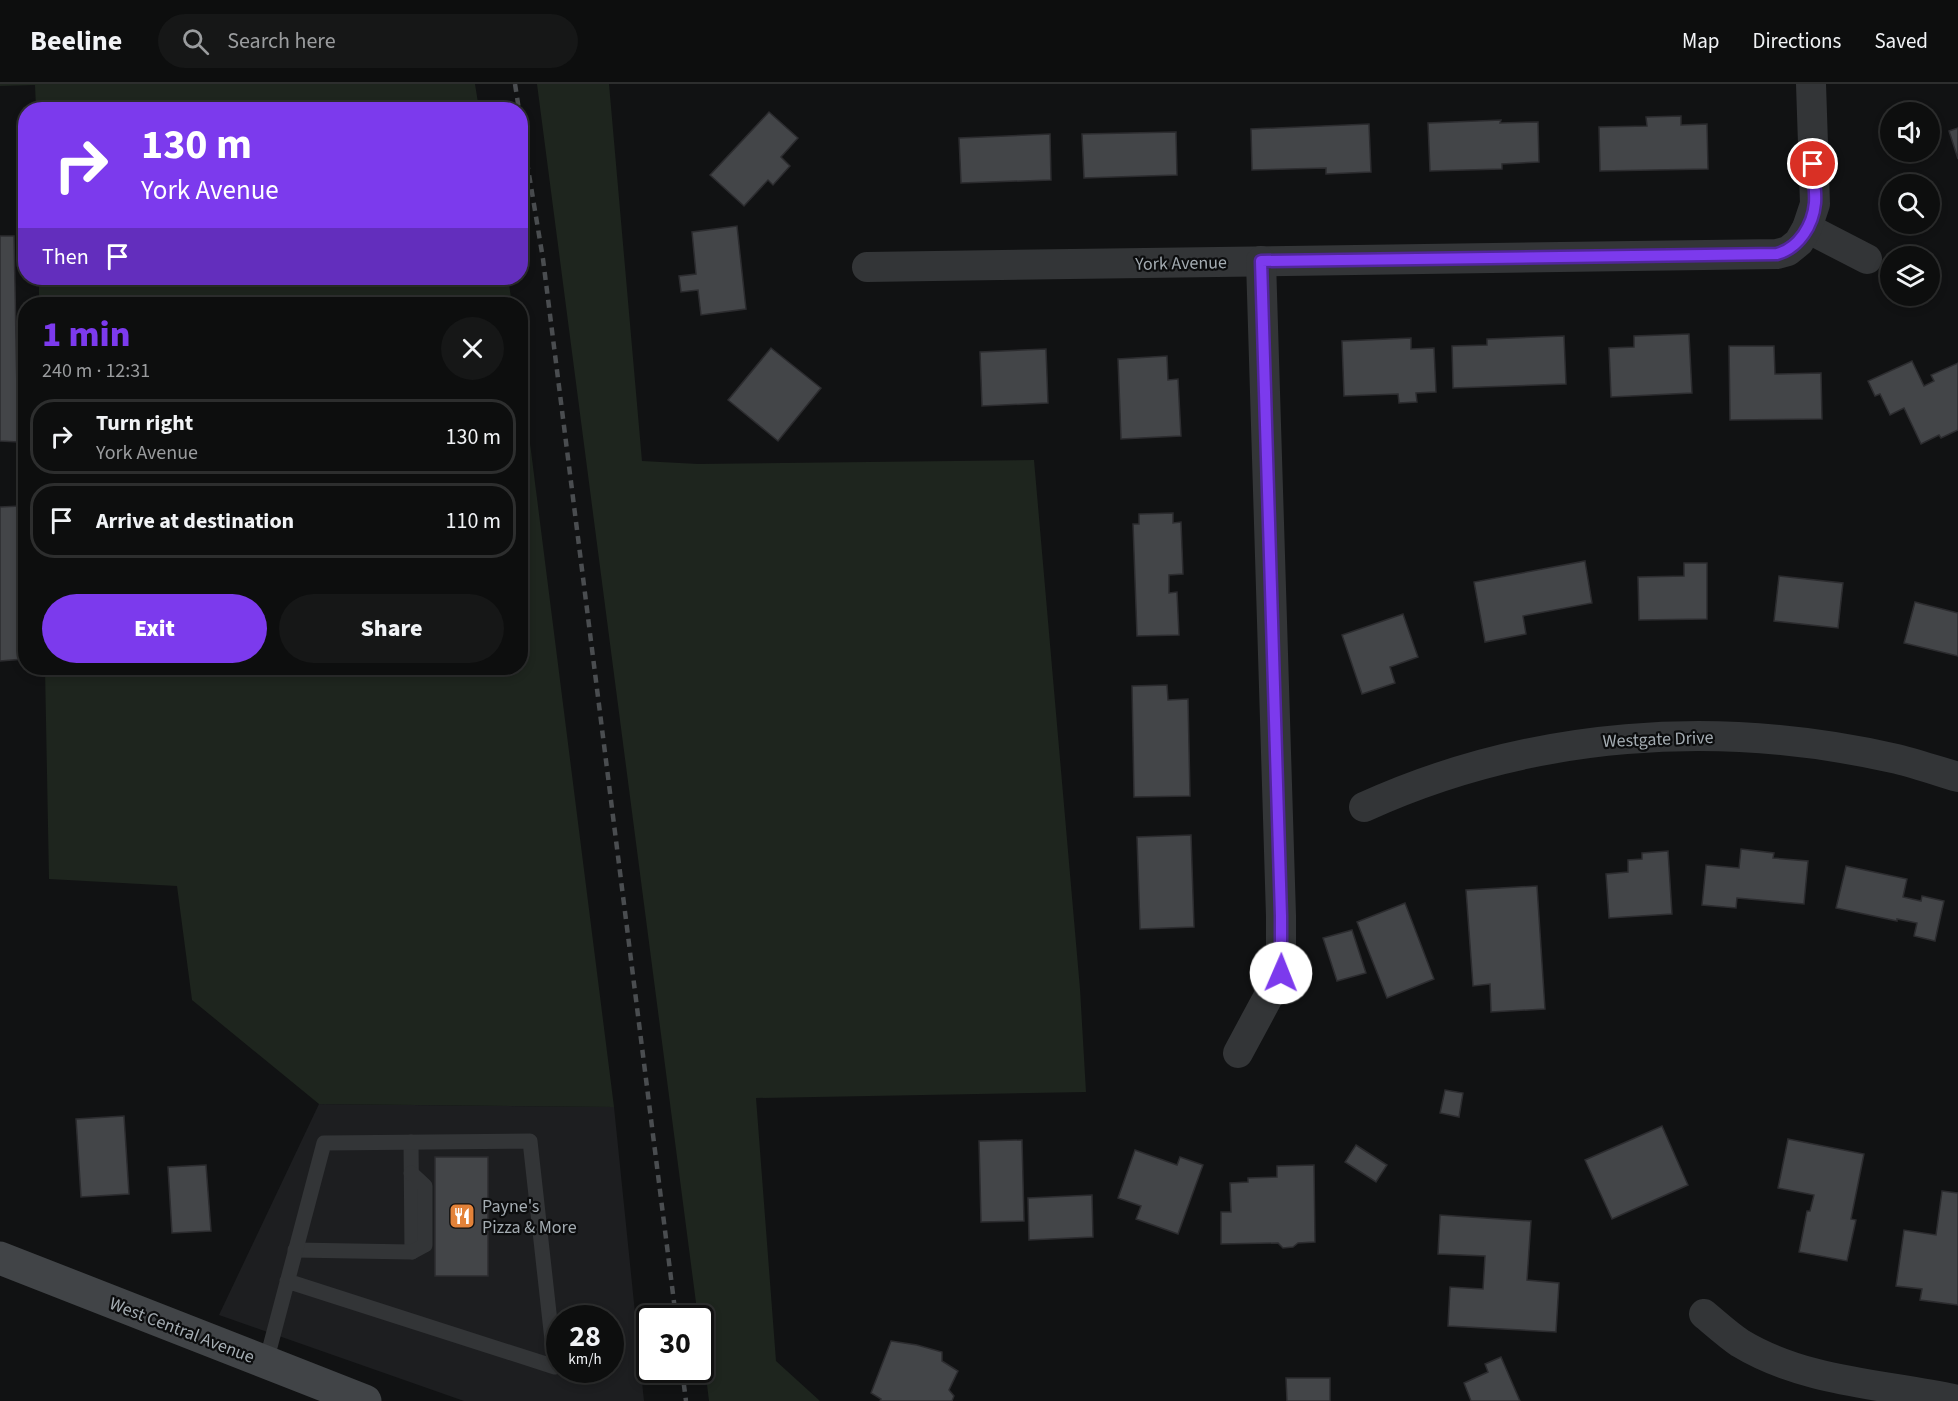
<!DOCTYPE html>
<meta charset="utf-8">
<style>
:root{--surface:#0d0e0e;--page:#161717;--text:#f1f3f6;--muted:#9a9c9e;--line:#2d2e2e;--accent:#7c3aed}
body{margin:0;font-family:"Source Sans 3",sans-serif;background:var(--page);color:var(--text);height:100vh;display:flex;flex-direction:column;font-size:22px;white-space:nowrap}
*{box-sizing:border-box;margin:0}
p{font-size:20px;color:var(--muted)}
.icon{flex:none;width:33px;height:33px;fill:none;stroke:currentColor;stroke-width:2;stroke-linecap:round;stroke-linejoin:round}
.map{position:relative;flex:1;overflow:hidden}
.drawer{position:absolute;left:18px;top:213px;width:510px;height:378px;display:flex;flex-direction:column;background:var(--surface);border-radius:24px;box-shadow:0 3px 9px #0003,0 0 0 2px var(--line)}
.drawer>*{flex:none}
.top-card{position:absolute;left:18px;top:18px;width:510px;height:183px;border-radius:24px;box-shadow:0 3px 9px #0003,0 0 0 2px var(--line);background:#7c3aed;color:#fff;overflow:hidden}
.tools{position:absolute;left:1880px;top:18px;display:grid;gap:12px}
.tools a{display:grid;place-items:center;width:60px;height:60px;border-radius:50%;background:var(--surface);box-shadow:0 3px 9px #0003,0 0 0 2px var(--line);font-size:30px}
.speed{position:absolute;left:546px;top:1221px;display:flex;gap:12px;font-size:30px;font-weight:700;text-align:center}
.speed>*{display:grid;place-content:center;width:78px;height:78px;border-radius:50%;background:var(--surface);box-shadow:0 3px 9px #0003,0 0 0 2px var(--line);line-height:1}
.speed small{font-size:15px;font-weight:400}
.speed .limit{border:3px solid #111;border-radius:9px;background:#fff;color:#111}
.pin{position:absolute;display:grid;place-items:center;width:51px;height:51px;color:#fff;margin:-26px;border:3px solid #fff;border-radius:50%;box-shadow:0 2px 6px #0007}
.me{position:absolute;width:66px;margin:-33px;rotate:1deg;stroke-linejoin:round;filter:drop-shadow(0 0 4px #0008)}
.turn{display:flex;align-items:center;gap:21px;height:126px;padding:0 24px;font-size:27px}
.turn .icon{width:78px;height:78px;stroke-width:2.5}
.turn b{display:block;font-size:42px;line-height:51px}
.then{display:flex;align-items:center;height:57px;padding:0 24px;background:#0003;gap:12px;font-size:22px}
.round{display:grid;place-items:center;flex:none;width:63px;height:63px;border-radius:32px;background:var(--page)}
.headline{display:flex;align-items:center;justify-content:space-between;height:102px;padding:0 24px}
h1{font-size:36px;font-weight:800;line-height:45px;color:var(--accent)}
.cta{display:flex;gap:12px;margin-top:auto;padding:12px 24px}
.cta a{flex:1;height:69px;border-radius:36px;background:var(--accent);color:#fff;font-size:24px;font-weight:800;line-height:69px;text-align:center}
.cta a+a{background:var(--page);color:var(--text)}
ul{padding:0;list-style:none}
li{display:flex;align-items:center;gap:18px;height:75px;margin:0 12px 9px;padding:0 12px;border:3px solid var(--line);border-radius:24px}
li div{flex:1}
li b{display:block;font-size:22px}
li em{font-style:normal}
header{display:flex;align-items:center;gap:36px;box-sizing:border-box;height:84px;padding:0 30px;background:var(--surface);border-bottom:2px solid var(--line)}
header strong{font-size:28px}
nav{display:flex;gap:33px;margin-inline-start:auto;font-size:21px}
.search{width:420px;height:54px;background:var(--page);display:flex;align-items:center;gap:15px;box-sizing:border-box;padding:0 21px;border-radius:33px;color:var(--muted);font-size:22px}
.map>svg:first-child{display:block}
.built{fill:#1d1e20;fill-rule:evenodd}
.green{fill:#1e251e}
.building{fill:#434548;stroke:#2c2c2f;stroke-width:1.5}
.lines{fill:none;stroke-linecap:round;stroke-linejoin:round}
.lane{stroke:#333537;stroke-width:15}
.street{stroke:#333537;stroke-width:30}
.secondary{stroke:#414447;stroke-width:33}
.rail{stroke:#4a4d50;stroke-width:4.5;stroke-dasharray:8 6;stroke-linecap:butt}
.route-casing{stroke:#51269a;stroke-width:15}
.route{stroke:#7c3aed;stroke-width:10}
.labels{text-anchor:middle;stroke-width:4.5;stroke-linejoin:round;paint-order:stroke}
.street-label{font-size:18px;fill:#a4acb2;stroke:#0c0d0e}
.poi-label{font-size:18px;fill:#a4acb2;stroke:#0c0d0e;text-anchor:start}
</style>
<header>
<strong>Beeline</strong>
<div class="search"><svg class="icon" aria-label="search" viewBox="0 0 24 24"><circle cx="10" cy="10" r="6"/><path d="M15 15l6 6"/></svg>Search here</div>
<nav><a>Map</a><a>Directions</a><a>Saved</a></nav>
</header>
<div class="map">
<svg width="1958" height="1317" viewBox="0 0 1958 1317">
<rect width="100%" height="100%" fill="#111213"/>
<path class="built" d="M319,1020L614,1023L644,1317H464L219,1231ZM560,1234H610V1286H560Z"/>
<g class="green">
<polygon points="0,0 475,0 479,25 36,25 35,1 0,2"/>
<polygon points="537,0 609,0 642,377 698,380 1034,376 1080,905 1086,1008 756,1014 776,1277 820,1317 709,1317 701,1251 700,1234 698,1234"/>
<polygon points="39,194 508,194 512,220 39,220"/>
<polygon points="521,288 614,1023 319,1020 192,916 177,802 49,795 45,584 520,584"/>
</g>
<g class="building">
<polygon points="769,28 798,54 781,73 790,82 773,101 768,96 744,122 710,91"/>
<polygon points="1681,32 1681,41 1707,40 1708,85 1600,87 1599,43 1647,42 1646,33"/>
<polygon points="1501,36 1500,39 1538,38 1539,78 1502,80 1502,85 1430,87 1428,39"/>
<polygon points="1369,40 1371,88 1326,90 1326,84 1252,86 1251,45"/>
<polygon points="1958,44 1958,75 1949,47"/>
<polygon points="1176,48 1177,91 1084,94 1082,50"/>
<polygon points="1050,50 1051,96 961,99 959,54"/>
<polygon points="737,142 746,225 701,231 698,206 681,208 679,192 696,190 692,148"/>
<polygon points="0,152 14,152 18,358 0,357"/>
<polygon points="1689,250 1692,309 1611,313 1609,264 1634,263 1634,252"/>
<polygon points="1564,252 1566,300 1453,304 1452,262 1487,261 1487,255"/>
<polygon points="1411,254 1411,265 1434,264 1436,308 1416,309 1417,318 1399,319 1398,310 1344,312 1342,257"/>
<polygon points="1729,262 1774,262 1775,290 1821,289 1822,335 1730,336"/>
<polygon points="771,264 821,304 778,357 728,316"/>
<polygon points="1046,265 1048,319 982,322 980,268"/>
<polygon points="1167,272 1168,296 1178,295 1181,352 1121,355 1118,275"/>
<polygon points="1912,277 1924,302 1934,297 1931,291 1958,279 1958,346 1941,354 1939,351 1921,360 1904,324 1890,331 1880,310 1875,312 1868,297"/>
<polygon points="20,422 24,575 0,577 0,423"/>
<polygon points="1173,429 1173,439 1181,438 1183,490 1169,491 1169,509 1177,508 1179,551 1137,552 1133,440 1139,440 1139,430"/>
<polygon points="1585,477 1592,519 1523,532 1526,550 1485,558 1474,498"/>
<polygon points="1684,479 1707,479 1707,535 1639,536 1638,493 1684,492"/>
<polygon points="1779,492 1843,499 1838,544 1774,537"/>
<polygon points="1915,518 1958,529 1958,572 1904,559"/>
<polygon points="1403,530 1418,573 1390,583 1395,599 1362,610 1342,551"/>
<polygon points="1167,601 1168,616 1188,615 1190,712 1134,713 1132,602"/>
<polygon points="1191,751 1194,843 1140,845 1137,753"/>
<polygon points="1741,765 1774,769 1773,774 1808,777 1804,820 1737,814 1736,824 1702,821 1706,781 1739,784"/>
<polygon points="1668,767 1672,830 1609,834 1606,790 1628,788 1628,776 1642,775 1642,769"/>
<polygon points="1846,782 1907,795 1903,813 1921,817 1922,812 1944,817 1935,857 1914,852 1917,839 1897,835 1897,837 1836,824"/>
<polygon points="1537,802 1545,925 1491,928 1490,900 1473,902 1466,806"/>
<polygon points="1405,819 1434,895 1387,914 1357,838"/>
<polygon points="1352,846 1366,889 1337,897 1323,854"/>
<polygon points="1445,1006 1463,1009 1459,1033 1440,1029"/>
<polygon points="124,1032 129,1110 81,1113 76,1035"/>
<polygon points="1662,1042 1688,1101 1612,1135 1585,1076"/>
<polygon points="1788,1055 1864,1070 1851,1135 1856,1136 1847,1177 1799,1168 1807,1127 1810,1127 1814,1111 1778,1104"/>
<polygon points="1022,1056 1024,1137 981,1138 979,1057"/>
<polygon points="1356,1061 1387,1081 1376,1098 1345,1078"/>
<polygon points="1135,1066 1177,1081 1180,1073 1203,1081 1178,1150 1136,1135 1141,1122 1118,1114"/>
<rect x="435" y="1073" width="53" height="119"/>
<polygon points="206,1081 211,1147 172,1149 168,1083"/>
<polygon points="1314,1081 1315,1158 1298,1159 1293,1163 1283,1164 1278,1159 1221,1160 1221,1128 1231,1128 1230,1099 1248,1098 1248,1094 1277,1093 1277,1082"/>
<polygon points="1942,1107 1958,1109 1958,1221 1920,1216 1922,1205 1896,1202 1904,1146 1936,1151"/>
<polygon points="1092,1111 1093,1153 1029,1156 1028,1114"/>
<polygon points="1440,1131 1531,1137 1527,1196 1559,1199 1556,1248 1448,1242 1450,1203 1483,1205 1485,1172 1438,1170"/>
<polygon points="891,1257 917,1261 942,1268 942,1277 958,1287 949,1306 954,1312 952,1317 880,1317 881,1315 871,1309"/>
<polygon points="1501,1273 1520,1317 1471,1317 1464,1299 1488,1288 1485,1280"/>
<polygon points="1286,1294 1330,1294 1330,1317 1287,1317"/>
</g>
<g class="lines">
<g class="lane">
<polyline points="411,1058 412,1168"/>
<polyline points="295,1166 412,1168 425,1161 425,1102 411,1089"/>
<polyline points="266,1278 324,1059 530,1057 555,1283 287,1197"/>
</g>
<g class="street">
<polyline points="1807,144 1867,175"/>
<polyline points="867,183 1777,170 1788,167 1799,158 1807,144 1815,120 1811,0"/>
<path d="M1364,723C1531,647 1719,634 1897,675C1917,680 1938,687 1958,693"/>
<polyline points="1238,969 1281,889 1281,832 1261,177"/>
<path d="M1704,1230C1716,1240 1728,1251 1740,1259C1806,1299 1885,1300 1958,1316"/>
</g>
<polyline class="secondary" points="0,1174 365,1317"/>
<g class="rail">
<polyline points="515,0 519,26"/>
<polyline points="520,36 543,175 676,1234"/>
<polyline points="682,1286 686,1317"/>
</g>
</g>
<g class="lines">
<g class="route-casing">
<path id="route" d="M1281,889V832L1261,177L1777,170C1799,164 1813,141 1815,119C1816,106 1813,93 1813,80"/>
</g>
<use href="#route" class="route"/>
</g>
<defs>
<g id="restaurant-square" transform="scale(1.35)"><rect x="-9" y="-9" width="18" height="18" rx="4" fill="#e38239" stroke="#0c0d0e"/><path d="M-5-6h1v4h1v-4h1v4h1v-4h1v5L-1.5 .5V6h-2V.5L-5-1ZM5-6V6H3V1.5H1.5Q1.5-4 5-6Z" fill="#fff"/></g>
</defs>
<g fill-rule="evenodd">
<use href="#restaurant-square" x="462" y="1132"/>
</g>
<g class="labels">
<g class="street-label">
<text transform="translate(1181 179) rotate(-1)" y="6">York Avenue</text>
<text transform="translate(1658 655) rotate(-2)" y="6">Westgate Drive</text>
<text transform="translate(182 1246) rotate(21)" y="6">West Central Avenue</text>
</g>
<g class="poi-label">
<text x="482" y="1128">Payne's<tspan x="482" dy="21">Pizza &amp; More</tspan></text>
</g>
</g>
</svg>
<div class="tools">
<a><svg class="icon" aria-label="sound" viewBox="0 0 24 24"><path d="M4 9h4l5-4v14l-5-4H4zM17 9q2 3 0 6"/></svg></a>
<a><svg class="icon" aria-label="search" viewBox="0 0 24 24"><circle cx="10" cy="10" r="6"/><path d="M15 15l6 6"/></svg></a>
<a><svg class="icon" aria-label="layers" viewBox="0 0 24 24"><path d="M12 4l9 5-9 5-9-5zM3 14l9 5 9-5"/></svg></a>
</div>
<div class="speed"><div>28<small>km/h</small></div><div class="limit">30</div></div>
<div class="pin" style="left:1813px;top:80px;background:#d93025"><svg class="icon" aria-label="arrive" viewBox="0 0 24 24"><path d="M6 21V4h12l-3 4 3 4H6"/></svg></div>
<svg class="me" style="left:1281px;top:889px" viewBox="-20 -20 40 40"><circle r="19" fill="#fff"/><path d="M0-13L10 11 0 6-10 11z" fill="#7c3aed"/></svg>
<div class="top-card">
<div class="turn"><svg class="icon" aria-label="right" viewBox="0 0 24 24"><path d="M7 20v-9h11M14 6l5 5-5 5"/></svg><div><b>130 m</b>York Avenue</div></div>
<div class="then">Then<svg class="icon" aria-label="arrive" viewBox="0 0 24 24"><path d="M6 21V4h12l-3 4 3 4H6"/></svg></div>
</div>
<section class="drawer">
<div class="headline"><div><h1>1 min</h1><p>240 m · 12:31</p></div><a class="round"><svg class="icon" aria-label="close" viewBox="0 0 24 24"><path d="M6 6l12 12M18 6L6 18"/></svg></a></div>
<ul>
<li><svg class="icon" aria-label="right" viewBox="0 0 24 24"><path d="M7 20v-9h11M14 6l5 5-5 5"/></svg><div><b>Turn right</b><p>York Avenue</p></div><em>130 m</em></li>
<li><svg class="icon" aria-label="arrive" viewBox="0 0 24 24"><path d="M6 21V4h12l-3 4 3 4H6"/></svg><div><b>Arrive at destination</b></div><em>110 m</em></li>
</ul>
<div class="cta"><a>Exit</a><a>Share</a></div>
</section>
</div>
